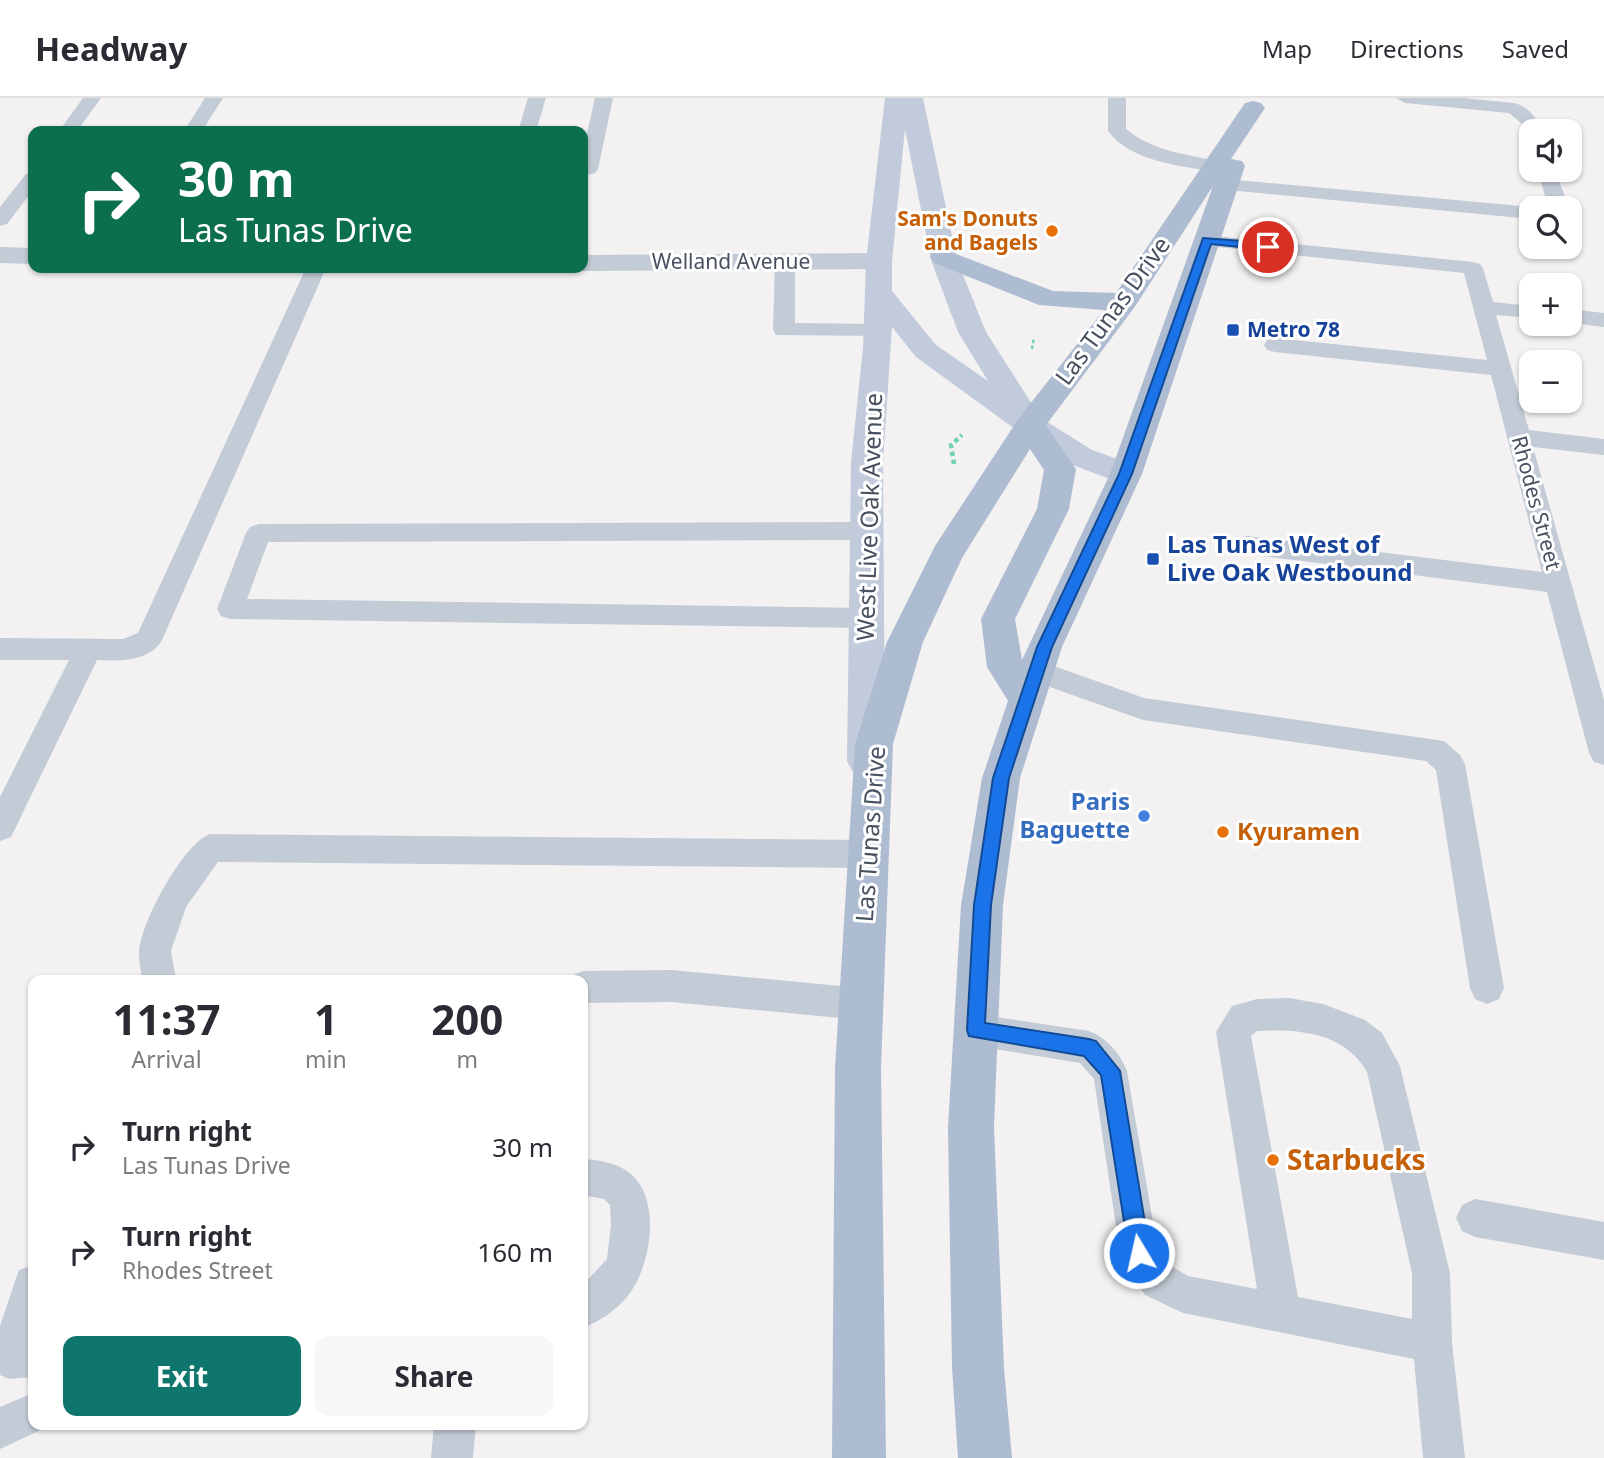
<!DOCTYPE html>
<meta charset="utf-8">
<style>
:root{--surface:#fff;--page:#f7f7f7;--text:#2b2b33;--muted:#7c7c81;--line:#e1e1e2;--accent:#0f766e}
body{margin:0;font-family:"Noto Sans",sans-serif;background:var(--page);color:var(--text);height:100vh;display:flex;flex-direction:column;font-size:26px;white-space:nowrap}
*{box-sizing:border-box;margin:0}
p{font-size:23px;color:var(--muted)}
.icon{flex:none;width:38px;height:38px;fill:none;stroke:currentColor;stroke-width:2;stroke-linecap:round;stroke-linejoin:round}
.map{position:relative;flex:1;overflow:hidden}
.panel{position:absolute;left:28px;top:877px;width:560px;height:455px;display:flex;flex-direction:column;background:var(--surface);border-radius:14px;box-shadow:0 2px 5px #0004}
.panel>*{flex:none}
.banner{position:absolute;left:28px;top:28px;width:560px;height:147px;border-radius:14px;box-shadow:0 2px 5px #0004;background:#0b6e4f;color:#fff;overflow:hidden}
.controls{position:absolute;left:1519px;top:21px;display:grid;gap:14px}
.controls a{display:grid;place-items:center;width:63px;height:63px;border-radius:14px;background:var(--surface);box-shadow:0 2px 5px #0004;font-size:35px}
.pin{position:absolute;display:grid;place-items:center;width:60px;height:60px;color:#fff;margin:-30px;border:4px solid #fff;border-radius:50%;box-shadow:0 2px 7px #0007}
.me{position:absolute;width:77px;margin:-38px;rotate:351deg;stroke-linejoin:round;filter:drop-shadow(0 0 5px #0008)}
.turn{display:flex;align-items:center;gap:24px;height:147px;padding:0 35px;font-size:32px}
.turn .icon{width:91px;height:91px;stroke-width:2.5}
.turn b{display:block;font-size:49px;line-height:60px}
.eta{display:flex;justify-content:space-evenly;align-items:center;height:119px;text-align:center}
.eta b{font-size:42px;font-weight:700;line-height:49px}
.primary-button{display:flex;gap:14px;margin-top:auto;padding:14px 35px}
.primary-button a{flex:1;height:80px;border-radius:14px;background:var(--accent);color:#fff;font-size:28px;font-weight:700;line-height:80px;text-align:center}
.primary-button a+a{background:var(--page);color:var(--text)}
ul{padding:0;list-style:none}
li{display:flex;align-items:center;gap:21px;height:105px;padding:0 35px}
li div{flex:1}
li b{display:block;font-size:26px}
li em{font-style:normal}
header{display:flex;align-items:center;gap:42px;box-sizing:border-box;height:98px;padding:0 35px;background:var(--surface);border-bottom:2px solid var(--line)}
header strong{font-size:33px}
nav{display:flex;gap:38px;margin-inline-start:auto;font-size:24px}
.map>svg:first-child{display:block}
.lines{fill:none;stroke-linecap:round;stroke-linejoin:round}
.path-far1{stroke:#71d4ae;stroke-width:2.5;stroke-dasharray:3.5 2.5;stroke-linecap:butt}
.path{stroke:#71d4ae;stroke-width:4.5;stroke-dasharray:4.5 3.5;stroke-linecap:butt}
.lane{fill:#c3cbd6;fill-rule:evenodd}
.street{fill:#c3cbd6;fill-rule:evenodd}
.secondary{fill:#c2cbdb;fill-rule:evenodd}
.primary{fill:#aebcd1;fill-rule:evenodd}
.route{fill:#1a73e8;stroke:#114b97;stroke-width:2}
.food-dot{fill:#e8710a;stroke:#fff;stroke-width:2.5}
.transit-dot{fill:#1a4fb4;stroke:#fff;stroke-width:2.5}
.shop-dot{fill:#3f7fe0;stroke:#fff;stroke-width:2.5}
.labels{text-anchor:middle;stroke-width:6;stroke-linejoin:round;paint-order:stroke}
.far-food-label{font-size:21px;font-weight:bold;fill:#c56008;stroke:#fff;text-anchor:end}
.far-street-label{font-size:21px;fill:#475160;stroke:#fff}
.far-transit-label{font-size:21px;font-weight:bold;fill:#164399;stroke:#fff;text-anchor:start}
.street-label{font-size:24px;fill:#475160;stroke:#fff}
.transit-label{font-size:24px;font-weight:bold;fill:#164399;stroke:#fff;text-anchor:start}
.shop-label{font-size:24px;font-weight:bold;fill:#366cbe;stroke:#fff;text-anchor:end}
.food-label{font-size:24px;font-weight:bold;fill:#c56008;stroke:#fff;text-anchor:start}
.near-food-label{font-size:28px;font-weight:bold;fill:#c56008;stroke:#fff;text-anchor:start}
</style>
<header>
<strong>Headway</strong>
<nav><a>Map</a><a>Directions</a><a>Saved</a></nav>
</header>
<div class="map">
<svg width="1604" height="1360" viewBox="0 0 1604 1360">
<rect width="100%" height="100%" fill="#f3f1f1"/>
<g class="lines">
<polyline class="path-far1" points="1032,251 1034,239"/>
<polyline class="path" points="954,366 951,347 962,337"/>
<g class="lane">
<polygon points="83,0 101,0 77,33 59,33"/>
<polygon points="205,0 223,0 202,33 184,33"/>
<polygon points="528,0 546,0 536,33 518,33"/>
<polygon points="595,0 613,0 598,71 595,75 583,78 583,53"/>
<path d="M1108,0H1126V31C1154,54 1187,56 1221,64L1223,68L1214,74C1179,67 1131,64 1108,33Z"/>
<path d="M1396,0H1463L1514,5C1528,8 1537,20 1542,33H1531V38L1527,37L1521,25L1509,15L1405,5Z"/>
<polygon points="1537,72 1555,72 1568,107 1566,110 1540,110 1547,104"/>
<polygon points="33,74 33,92 7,126 0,128 0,109 26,76"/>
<polygon points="1204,79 1531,109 1536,110 1531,110 1531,121 1197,89 1194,85"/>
<polygon points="1206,137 1473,164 1480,166 1483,170 1493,204 1531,208 1531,220 1496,217 1529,332 1604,341 1604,357 1533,349 1604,602 1604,667 1594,664 1589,655 1547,494 1247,456 1238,454 1234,447 1238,440 1247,438 1542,474 1491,277 1275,254 1267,252 1264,247 1267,242 1275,240 1487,262 1464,175 1199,147 1196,143 1199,139"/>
<polygon points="785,158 792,160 795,164 795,225 877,226 885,228 888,233 885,238 776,237 773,232 775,164 778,160"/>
<path d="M306,170H326L162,542C150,564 118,563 97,562L11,739L0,743V699L69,562H0V540L123,541L138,535Z"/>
<polygon points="1570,211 1604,215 1604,229 1570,225"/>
<polygon points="866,424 875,427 879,433 875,439 866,442 268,444 247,501 866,510 876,513 879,520 876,527 866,530 230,521 221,518 217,511 246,435 250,429 259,426"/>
<polygon points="1037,562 1144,600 1444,643 1460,657 1465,666 1504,890 1499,901 1487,906 1475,901 1470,890 1436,672 1426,663 1143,622 1027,581 1023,573 1027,565"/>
<path d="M210,736L865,742L876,746L881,756L876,766L865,770L218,764L186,809L171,853L176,882H142C141,873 139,864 139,855C140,825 183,746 210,736Z"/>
<polygon points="671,872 861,890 873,895 878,906 873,917 861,922 671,904 583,905 583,882 569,882 571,878 583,873"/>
<path d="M1289,900L1323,906L1365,922L1382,935L1400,968L1450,1175L1452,1245L1465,1360H1423L1414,1261L1183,1215L1145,1197L1126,1168L1120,1155L1094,981L1080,965L976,948L964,944L959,932L964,920L976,916L1089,933C1107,940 1120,955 1127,973L1157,1147L1173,1169L1188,1178L1257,1191L1216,934L1232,908L1257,901ZM1257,933C1299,931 1344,934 1367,974L1412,1175V1221L1298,1199L1251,938Z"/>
<path d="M583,1061C600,1062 620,1065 633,1078C662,1106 650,1171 627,1199C615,1213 600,1223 583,1230V1187L607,1161L611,1126L610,1107L604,1101L583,1097Z"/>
<polygon points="1475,1101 1604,1124 1604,1162 1475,1139 1462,1133 1456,1120 1462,1107"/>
<polygon points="33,1167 33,1279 9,1281 0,1277 0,1228 19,1172"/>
<polygon points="33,1295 33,1326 49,1326 47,1329 0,1351 0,1309"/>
<polygon points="434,1326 476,1326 473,1360 431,1360"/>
</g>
<g class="street">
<polygon points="0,149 33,150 33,166 0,165"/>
<polygon points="879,155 888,157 892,163 888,169 879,171 583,173 573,170 583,170 583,157"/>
</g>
<path class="secondary" d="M885,0H923L957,162L986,234L1041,320L1092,352L1137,368L1142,376L1137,384L1126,387L1070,366L1019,334L916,259L892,229L883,364L885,663L879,674L866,679L853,674L847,663L851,364L863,250L866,163ZM905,31L931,162L958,234L988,283L936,247L892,193V163Z"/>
<path class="primary" d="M1253,3L1261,5L1265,10L1231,61L1242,63L1245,68L1142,376L1062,549L1020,680L1003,807L994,1029L1004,1270L1012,1360H958L952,1270L948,1029L961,807L982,680L1008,603L987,569L981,521L1037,411L1044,372L1030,351L962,460L923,544L893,646L881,970L886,1360H832L835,970L855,646L887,544L935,448L1019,320L1104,212L1039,207L934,165L930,159L934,153L943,151L1053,193L1116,195L1245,5ZM1213,88L1110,376L1022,562L1015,521L1069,411L1076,371L1046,327L1134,210Z"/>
</g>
<polygon class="route" points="1203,140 1268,145 1273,149 1268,152 1211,146 1132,376 1052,549 1009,680 991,807 985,925 1089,941 1096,943 1120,973 1150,1155 1147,1162 1139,1165 1132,1162 1129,1155 1101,977 1084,958 969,938 967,932 974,807 993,680 1037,549 1119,376"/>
<g class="food-dot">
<circle cx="1052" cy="133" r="7"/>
<circle cx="1223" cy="734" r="7"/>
<circle cx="1273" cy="1062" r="7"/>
</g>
<g class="transit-dot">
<rect x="1226" y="225" width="14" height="14" rx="3.5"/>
<rect x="1146" y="454" width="14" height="14" rx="3.5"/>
</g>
<circle class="shop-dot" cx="1144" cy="718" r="7"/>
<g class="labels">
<g class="far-food-label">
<text x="1038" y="128">Sam's Donuts<tspan x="1038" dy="24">and Bagels</tspan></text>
</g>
<g class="far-street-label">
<text x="731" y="171">Welland Avenue</text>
<text transform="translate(1536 405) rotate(75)" y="7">Rhodes Street</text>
</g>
<g class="far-transit-label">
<text x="1247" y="239">Metro 78</text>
</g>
<g class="street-label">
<text transform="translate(1113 213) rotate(-54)" y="8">Las Tunas Drive</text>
<text transform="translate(870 419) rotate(-88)" y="8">West Live Oak Avenue</text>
<text transform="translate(871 736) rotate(-86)" y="8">Las Tunas Drive</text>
</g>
<g class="transit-label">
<text x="1167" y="455">Las Tunas West of<tspan x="1167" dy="28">Live Oak Westbound</tspan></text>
</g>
<g class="shop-label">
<text x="1130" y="712">Paris<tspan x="1130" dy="28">Baguette</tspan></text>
</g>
<g class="food-label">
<text x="1237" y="742">Kyuramen</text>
</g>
<g class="near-food-label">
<text x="1287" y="1072">Starbucks</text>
</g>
</g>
</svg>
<div class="controls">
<a><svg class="icon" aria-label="sound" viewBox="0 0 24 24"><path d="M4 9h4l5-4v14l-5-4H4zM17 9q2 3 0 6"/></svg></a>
<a><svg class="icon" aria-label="search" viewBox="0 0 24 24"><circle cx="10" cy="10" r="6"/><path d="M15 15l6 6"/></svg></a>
<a>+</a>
<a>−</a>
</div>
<div class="pin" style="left:1268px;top:149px;background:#d93025"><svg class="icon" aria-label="arrive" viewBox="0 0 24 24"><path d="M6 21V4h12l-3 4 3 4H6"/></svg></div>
<svg class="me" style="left:1139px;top:1155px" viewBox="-20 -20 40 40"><circle r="17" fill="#1a73e8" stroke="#fff" stroke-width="3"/><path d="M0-11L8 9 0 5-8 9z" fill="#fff"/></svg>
<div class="banner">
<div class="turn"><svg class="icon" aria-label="right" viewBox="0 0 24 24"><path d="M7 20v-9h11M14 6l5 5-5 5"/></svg><div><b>30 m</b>Las Tunas Drive</div></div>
</div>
<section class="panel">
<div class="eta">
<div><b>11:37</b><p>Arrival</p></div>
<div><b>1</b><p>min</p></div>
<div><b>200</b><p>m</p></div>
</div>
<ul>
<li><svg class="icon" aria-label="right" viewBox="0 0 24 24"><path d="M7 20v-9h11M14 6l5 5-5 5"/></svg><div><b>Turn right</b><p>Las Tunas Drive</p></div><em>30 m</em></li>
<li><svg class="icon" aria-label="right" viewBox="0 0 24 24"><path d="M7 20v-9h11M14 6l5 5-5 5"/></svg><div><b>Turn right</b><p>Rhodes Street</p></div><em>160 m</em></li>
</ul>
<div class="primary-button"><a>Exit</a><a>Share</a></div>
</section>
</div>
